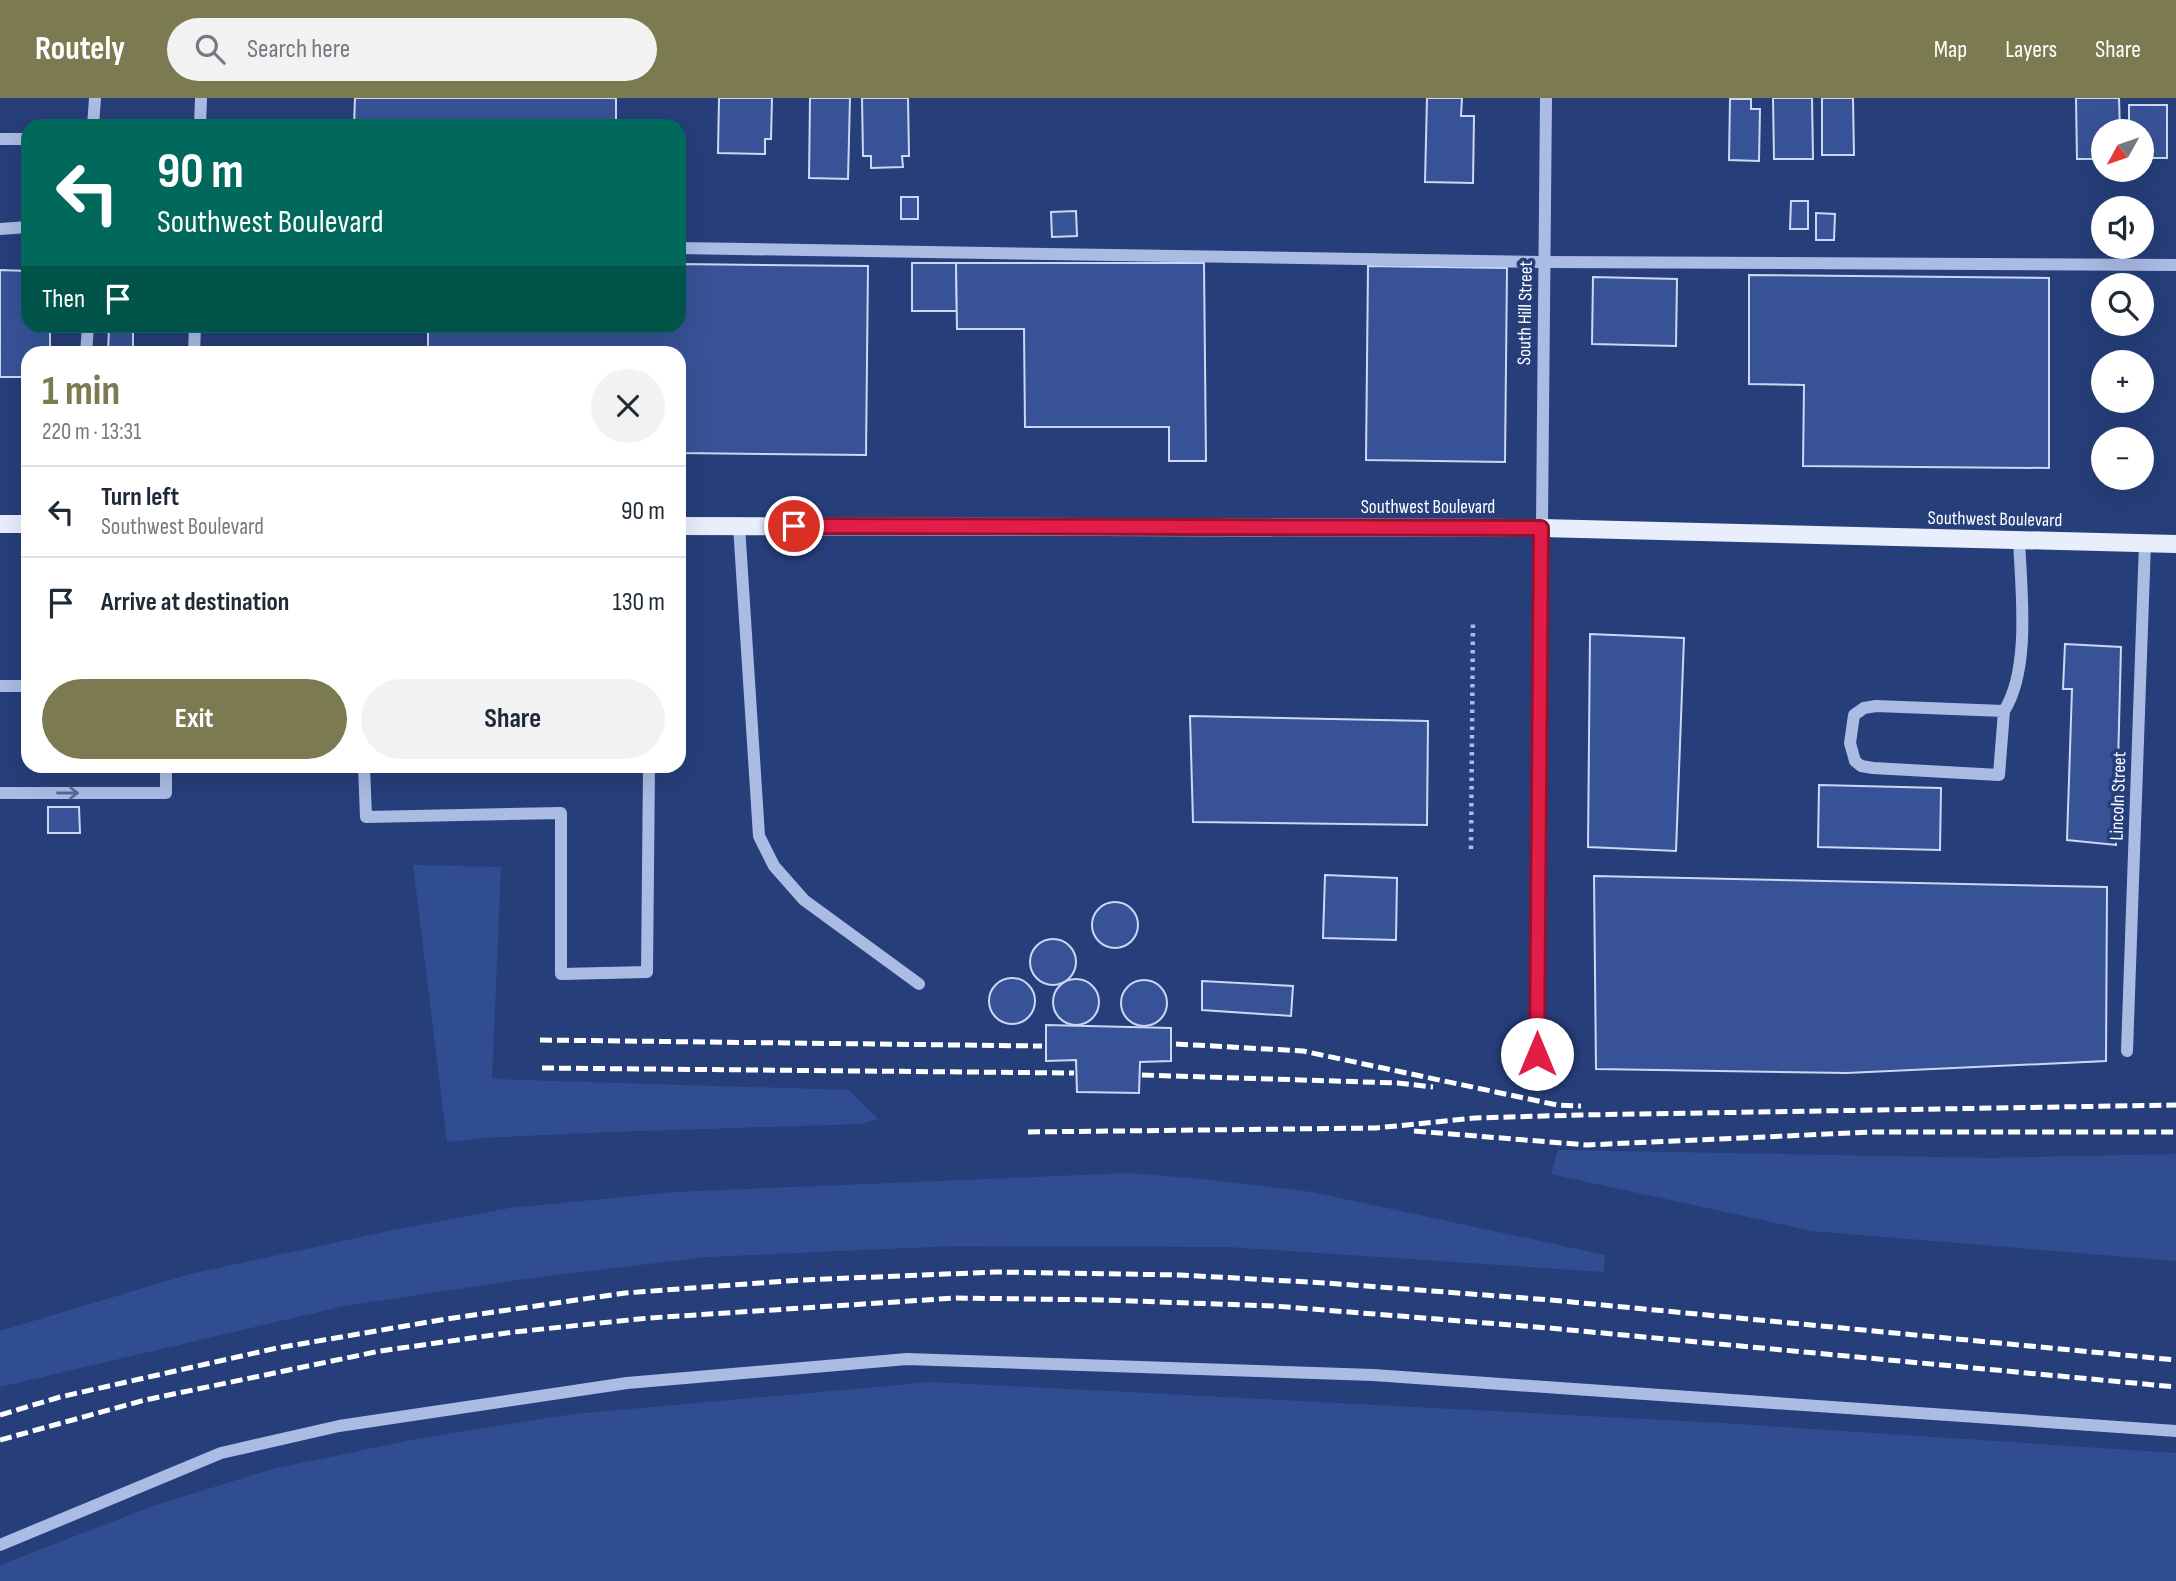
<!DOCTYPE html>
<meta charset="utf-8">
<style>
:root{--surface:#fff;--page:#f2f2f3;--text:#1f2937;--muted:#747a83;--line:#e0e1e3;--accent:#7b7a50}
body{margin:0;font-family:"Sofia Sans Condensed",sans-serif;background:var(--page);color:var(--text);height:100vh;display:flex;flex-direction:column;font-size:26px;white-space:nowrap}
*{box-sizing:border-box;margin:0}
p{font-size:23px;color:var(--muted)}
.icon{flex:none;width:38px;height:38px;fill:none;stroke:currentColor;stroke-width:2;stroke-linecap:round;stroke-linejoin:round}
.map{position:relative;flex:1;overflow:hidden}
.sheet{position:absolute;left:21px;top:248px;width:665px;height:427px;display:flex;flex-direction:column;background:var(--surface);border-radius:21px;box-shadow:0 7px 28px #0002}
.sheet>*{flex:none}
.guide{position:absolute;left:21px;top:21px;width:665px;height:214px;border-radius:21px;box-shadow:0 7px 28px #0002;background:#00695c;color:#fff;overflow:hidden}
.needle{width:46px;rotate:230deg}
.fabs{position:absolute;left:2091px;top:21px;display:grid;gap:14px}
.fabs a{display:grid;place-items:center;width:63px;height:63px;border-radius:50%;background:var(--surface);box-shadow:0 7px 28px #0002;font-size:35px}
.pin{position:absolute;display:grid;place-items:center;width:60px;height:60px;color:#fff;margin:-30px;border:4px solid #fff;border-radius:50%;box-shadow:0 2px 7px #0007}
.me{position:absolute;width:77px;margin:-38px;rotate:0deg;stroke-linejoin:round;filter:drop-shadow(0 0 5px #0008)}
.turn{display:flex;align-items:center;gap:24px;height:147px;padding:0 21px;font-size:32px}
.turn .icon{width:91px;height:91px;stroke-width:2.5}
.turn b{display:block;font-size:49px;line-height:60px}
.then{display:flex;align-items:center;height:66px;padding:0 21px;background:#0003;gap:14px;font-size:26px}
.round{display:grid;place-items:center;flex:none;width:74px;height:74px;border-radius:37px;background:var(--page)}
.summary{display:flex;align-items:center;justify-content:space-between;height:119px;padding:0 21px}
h1{font-size:42px;font-weight:700;line-height:52px;color:var(--accent)}
.primary-button{display:flex;gap:14px;margin-top:auto;padding:14px 21px}
.primary-button a{flex:1;height:80px;border-radius:42px;background:var(--accent);color:#fff;font-size:28px;font-weight:700;line-height:80px;text-align:center}
.primary-button a+a{background:var(--page);color:var(--text)}
ul{padding:0;list-style:none}
li{display:flex;align-items:center;gap:21px;height:91px;padding:0 21px;border-top:2px solid var(--line)}
li div{flex:1}
li b{display:block;font-size:26px}
li em{font-style:normal}
header{display:flex;align-items:center;gap:42px;box-sizing:border-box;height:98px;padding:0 35px;background:var(--accent);color:#fff}
header strong{font-size:33px}
nav{display:flex;gap:38px;margin-inline-start:auto;font-size:24px}
.search{width:490px;height:63px;background:var(--page);display:flex;align-items:center;gap:18px;box-sizing:border-box;padding:0 24px;border-radius:38px;color:var(--muted);font-size:26px}
.map>svg:first-child{display:block}
.green{fill:#314d92}
.building{fill:#375297;stroke:#ccd8f3;stroke-width:2}
.lines{fill:none;stroke-linecap:round;stroke-linejoin:round}
.path{stroke:#aabbe4;stroke-width:4.5;stroke-dasharray:3.5 5;stroke-linecap:butt}
.minor{stroke:#aabbe4;stroke-width:12}
.major{stroke:#e9eefc;stroke-width:18}
.rail{stroke:#fff;stroke-width:5;stroke-dasharray:12 5;stroke-linecap:butt}
.oneway{stroke:#546a9f}
.route-casing{stroke:#92132f;stroke-width:18}
.route{stroke:#e11d48;stroke-width:12}
.labels{text-anchor:middle;stroke-width:7;stroke-linejoin:round;paint-order:stroke}
.street-label{font-size:19px;fill:#fff;stroke:#263e7a}
</style>
<header>
<strong>Routely</strong>
<div class="search"><svg class="icon" aria-label="search" viewBox="0 0 24 24"><circle cx="10" cy="10" r="6"/><path d="M15 15l6 6"/></svg>Search here</div>
<nav><a>Map</a><a>Layers</a><a>Share</a></nav>
</header>
<div class="map">
<svg width="2176" height="1483" viewBox="0 0 2176 1483">
<rect width="100%" height="100%" fill="#263e7a"/>
<g class="green">
<polygon points="413,767 501,769 492,981 849,992 878,1021 861,1026 611,1034 484,1040 447,1044"/>
<polygon points="1558,1052 1991,1060 2176,1056 2176,1163 1812,1133 1551,1076"/>
<polygon points="1129,1075 1211,1082 1312,1094 1605,1157 1604,1174 1228,1149 953,1148 707,1159 539,1179 344,1208 0,1289 0,1233 190,1176 384,1134 510,1110 674,1094"/>
<polygon points="932,1284 1723,1325 2176,1355 2176,1483 0,1483 0,1467 153,1408 272,1371 421,1340 574,1316"/>
</g>
<g class="building">
<polygon points="355,0 616,0 616,28 354,28"/>
<polygon points="719,0 772,0 771,41 765,41 765,56 718,55"/>
<polygon points="810,0 850,0 848,81 809,80"/>
<polygon points="862,0 908,0 909,58 902,58 903,69 871,70 871,58 863,58"/>
<polygon points="1427,0 1462,0 1461,18 1474,18 1473,85 1425,84"/>
<polygon points="1773,0 1812,0 1813,61 1774,61"/>
<polygon points="1822,0 1853,0 1854,57 1822,57"/>
<polygon points="2076,0 2119,0 2120,33 2104,33 2104,61 2077,61"/>
<polygon points="1730,1 1751,1 1751,11 1760,11 1759,63 1729,62"/>
<polygon points="2129,7 2167,7 2167,60 2142,60 2142,33 2129,33"/>
<rect x="901" y="99" width="17" height="22"/>
<polygon points="1791,103 1808,103 1808,131 1790,131"/>
<polygon points="1076,113 1077,138 1052,139 1051,114"/>
<polygon points="1816,115 1835,116 1834,142 1816,142"/>
<polygon points="912,165 956,165 957,213 912,213"/>
<polygon points="956,165 1204,165 1206,363 1169,363 1169,329 1025,329 1024,231 957,231"/>
<polygon points="679,166 868,168 866,357 679,355 679,256 428,256 428,228 679,228"/>
<polygon points="1368,168 1507,170 1505,364 1366,362"/>
<polygon points="0,172 28,173 28,228 50,228 50,256 28,256 28,314 25,314 25,279 0,279"/>
<polygon points="1749,177 2049,180 2049,370 1803,368 1804,287 1749,286"/>
<polygon points="1593,179 1677,181 1676,248 1592,246"/>
<polygon points="109,228 133,228 133,256 108,256"/>
<polygon points="1590,536 1684,540 1676,753 1588,749"/>
<polygon points="2065,546 2121,549 2116,747 2067,742 2072,591 2063,591"/>
<polygon points="1190,618 1428,623 1427,727 1193,724"/>
<polygon points="1819,687 1941,690 1940,752 1818,749"/>
<polygon points="48,709 79,709 80,735 48,735"/>
<polygon points="1325,777 1397,780 1396,842 1323,840"/>
<polygon points="1594,778 2107,789 2106,963 1847,975 1596,971"/>
<circle cx="1115" cy="827" r="23"/>
<circle cx="1053" cy="864" r="23"/>
<circle cx="1012" cy="903" r="23"/>
<circle cx="1076" cy="904" r="23"/>
<circle cx="1144" cy="905" r="23"/>
<polygon points="1202,883 1293,888 1291,918 1202,912"/>
<polygon points="1046,927 1171,930 1171,963 1140,964 1139,995 1077,994 1076,962 1046,963"/>
</g>
<g class="lines">
<polyline class="path" points="1471,751 1473,523"/>
<g class="minor">
<polyline points="93,28 95,0"/>
<polyline points="200,28 201,0"/>
<polyline points="0,41 28,41"/>
<polyline points="0,131 28,129"/>
<polyline points="679,150 1544,164 2176,167"/>
<polyline points="86,256 88,228"/>
<polyline points="194,256 195,228"/>
<polyline points="739,428 759,738 774,768 804,802 919,886"/>
<polyline points="0,588 28,588"/>
<path d="M2004,613L1999,677L1873,670L1861,668L1855,663L1850,645L1854,617L1864,610L1876,608L2004,613C2031,571 2021,491 2019,442"/>
<polyline points="364,668 366,719 561,715 561,876 647,874 649,668"/>
<polyline points="0,695 166,695 166,668"/>
<polyline points="2127,953 2145,445"/>
<polyline points="1537,956 1546,0"/>
<polyline points="0,1447 221,1355 339,1328 627,1285 907,1261 1373,1277 2176,1333"/>
</g>
<g class="major">
<polyline points="0,426 28,426"/>
<polyline points="679,428 1541,430 2176,446"/>
</g>
<g class="rail">
<polyline points="540,942 1042,948"/>
<polyline points="1176,946 1303,953 1557,1007 1581,1008"/>
<polyline points="542,970 1074,975"/>
<polyline points="1142,977 1398,985 1433,989"/>
<polyline points="1414,1033 1587,1047 1873,1034 2176,1034"/>
<polyline points="1028,1034 1376,1030 1475,1020 1580,1017 2176,1007"/>
<polyline points="0,1317 60,1299 277,1250 446,1221 625,1195 801,1182 996,1174 1180,1177 1326,1185 1551,1202 2176,1262"/>
<polyline points="0,1342 145,1302 380,1253 514,1234 649,1220 956,1200 1104,1202 1274,1208 1549,1230 2176,1289"/>
</g>
</g>
<defs><path id="oneway-shaft" d="M-6 0H5M1.5-3L5.5 0L1.5 3" fill="none" stroke-width="1.6" stroke-linecap="round" stroke-linejoin="round" transform="scale(1.75)"/></defs>
<use class="oneway" href="#oneway-shaft" transform="translate(68 695)"/>
<g class="lines">
<g class="route-casing">
<polyline id="route" points="794,428 1541,430 1537,956"/>
</g>
<use href="#route" class="route"/>
</g>
<g class="labels">
<g class="street-label">
<text transform="translate(1524 215) rotate(-89)" y="7">South Hill Street</text>
<text x="1428" y="415">Southwest Boulevard</text>
<text transform="translate(1995 420) rotate(1)" y="7">Southwest Boulevard</text>
<text transform="translate(2117 698) rotate(-88)" y="7">Lincoln Street</text>
</g>
</g>
</svg>
<div class="fabs">
<a><svg class="needle" viewBox="-14 -14 28 28"><path d="M0-13l5 13h-10z" fill="#e53935"/><path d="M0 13l5-13h-10z" fill="#747a83"/></svg></a>
<a><svg class="icon" aria-label="sound" viewBox="0 0 24 24"><path d="M4 9h4l5-4v14l-5-4H4zM17 9q2 3 0 6"/></svg></a>
<a><svg class="icon" aria-label="search" viewBox="0 0 24 24"><circle cx="10" cy="10" r="6"/><path d="M15 15l6 6"/></svg></a>
<a>+</a>
<a>−</a>
</div>
<div class="pin" style="left:794px;top:428px;background:#d93025"><svg class="icon" aria-label="arrive" viewBox="0 0 24 24"><path d="M6 21V4h12l-3 4 3 4H6"/></svg></div>
<svg class="me" style="left:1537px;top:956px" viewBox="-20 -20 40 40"><circle r="19" fill="#fff"/><path d="M0-13L10 11 0 6-10 11z" fill="#e11d48"/></svg>
<div class="guide">
<div class="turn"><svg class="icon" aria-label="left" viewBox="0 0 24 24"><path d="M17 20v-9H6M10 6l-5 5 5 5"/></svg><div><b>90 m</b>Southwest Boulevard</div></div>
<div class="then">Then<svg class="icon" aria-label="arrive" viewBox="0 0 24 24"><path d="M6 21V4h12l-3 4 3 4H6"/></svg></div>
</div>
<section class="sheet">
<div class="summary"><div><h1>1 min</h1><p>220 m · 13:31</p></div><a class="round"><svg class="icon" aria-label="close" viewBox="0 0 24 24"><path d="M6 6l12 12M18 6L6 18"/></svg></a></div>
<ul>
<li><svg class="icon" aria-label="left" viewBox="0 0 24 24"><path d="M17 20v-9H6M10 6l-5 5 5 5"/></svg><div><b>Turn left</b><p>Southwest Boulevard</p></div><em>90 m</em></li>
<li><svg class="icon" aria-label="arrive" viewBox="0 0 24 24"><path d="M6 21V4h12l-3 4 3 4H6"/></svg><div><b>Arrive at destination</b></div><em>130 m</em></li>
</ul>
<div class="primary-button"><a>Exit</a><a>Share</a></div>
</section>
</div>
